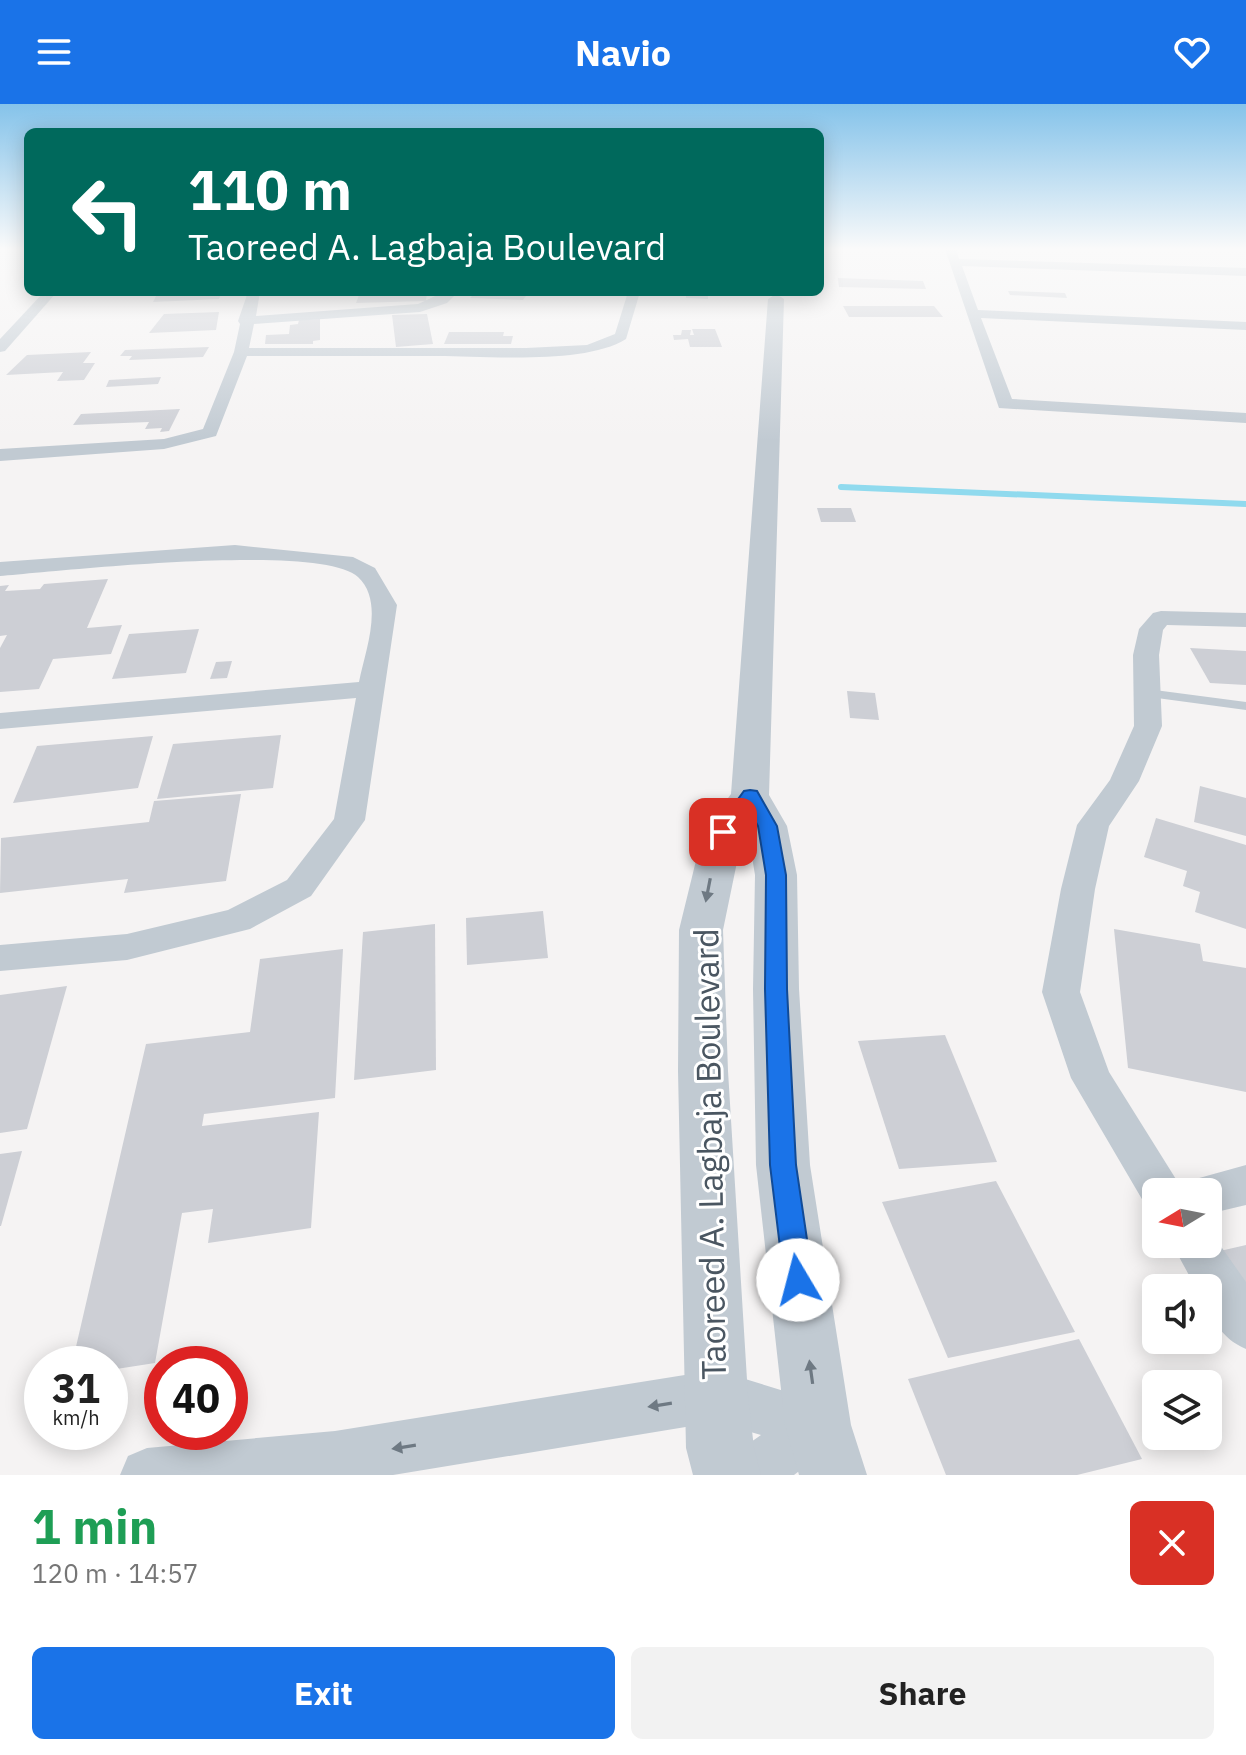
<!DOCTYPE html>
<meta charset="utf-8">
<style>
:root{--surface:#fff;--page:#f2f2f2;--text:#222;--muted:#767676;--accent:#1a73e8}
body{margin:0;font-family:"IBM Plex Sans",sans-serif;background:var(--page);color:var(--text);height:100vh;display:flex;flex-direction:column;font-size:30px;white-space:nowrap}
*{box-sizing:border-box;margin:0}
p{font-size:26px;color:var(--muted)}
.icon{flex:none;width:44px;height:44px;fill:none;stroke:currentColor;stroke-width:2;stroke-linecap:round;stroke-linejoin:round}
.map{position:relative;height:1371px;overflow:hidden}
.panel{display:flex;flex-direction:column;background:var(--surface);flex:1}
.panel>*{flex:none}
.guide{position:absolute;left:24px;top:24px;width:800px;height:168px;border-radius:12px;box-shadow:0 4px 20px #0003;background:#00695c;color:#fff;overflow:hidden}
.needle{width:52px;rotate:260deg}
.fabs{position:absolute;left:1142px;top:1074px;display:grid;gap:16px}
.fabs a{display:grid;place-items:center;width:80px;height:80px;border-radius:12px;background:var(--surface);box-shadow:0 4px 20px #0003;font-size:40px}
.speed{position:absolute;left:24px;top:1242px;display:flex;gap:16px;font-size:40px;font-weight:700;text-align:center}
.speed>*{display:grid;place-content:center;width:104px;height:104px;border-radius:50%;background:var(--surface);box-shadow:0 4px 20px #0003;line-height:1}
.speed small{font-size:20px;font-weight:400}
.speed .limit{border:12px solid #d22;background:#fff;color:#111}
.pin{position:absolute;display:grid;place-items:center;width:68px;height:68px;color:#fff;margin:-34px;border-radius:16px;box-shadow:0 4px 12px #0006}
.me{position:absolute;width:88px;margin:-44px;rotate:352deg;stroke-linejoin:round;filter:drop-shadow(0 0 6px #0008)}
.turn{display:flex;align-items:center;gap:28px;height:168px;padding:0 32px;font-size:36px}
.turn .icon{width:104px;height:104px;stroke-width:2.5}
.turn b{display:block;font-size:56px;line-height:68px}
.round{display:grid;place-items:center;flex:none;width:84px;height:84px;border-radius:12px;background:var(--page)}
.head{display:flex;align-items:center;justify-content:space-between;height:136px;padding:0 32px}
h1{font-size:48px;font-weight:700;line-height:60px;color:#1e9e55}
.action{display:flex;gap:16px;margin-top:auto;padding:16px 32px}
.action a{flex:1;height:92px;border-radius:12px;background:var(--accent);color:#fff;font-size:32px;font-weight:700;line-height:92px;text-align:center}
.action a+a{background:var(--page);color:var(--text)}
header{display:flex;justify-content:space-between;align-items:center;height:104px;padding:0 32px;background:var(--accent);color:#fff;font-size:36px;font-weight:700}
.map>svg:first-child{display:block}
.lines{fill:none;stroke-linecap:round;stroke-linejoin:round}
.stream{stroke:#90daee;stroke-width:6}
.building{fill:#cdcfd5}
.service{fill:#c1cad2;fill-rule:evenodd}
.minor{fill:#c1cad2;fill-rule:evenodd}
.tertiary{fill:#c1cad2;fill-rule:evenodd}
.oneway{fill:#6e7983}
.route{fill:#1a73e8;stroke:#114b97;stroke-width:2}
.labels{text-anchor:middle;stroke-width:6;stroke-linejoin:round;paint-order:stroke}
.near-street-label{font-size:34px;fill:#4a5661;stroke:#fff}
</style>
<header><svg class="icon" aria-label="menu" viewBox="0 0 24 24"><path d="M4 6h16M4 12h16M4 18h16"/></svg>Navio<svg class="icon" aria-label="heart" viewBox="0 0 24 24"><path d="M12 20l-8-8c-3-5 5-10 8-4 3-6 11-1 8 4z"/></svg></header>
<div class="map">
<svg width="1246" height="1371" viewBox="0 0 1246 1371">
<rect width="100%" height="100%" fill="#f5f3f3"/>
<g class="lines">
<polyline class="stream" points="841,383 1246,400"/>
</g>
<g class="building">
<polygon points="838,174 923,177 926,185 839,183"/>
<polygon points="1008,187 1065,189 1067,194 1010,191"/>
<polygon points="158,188 222,188 219,195 153,198"/>
<polygon points="476,188 529,188 523,196 470,194"/>
<polygon points="673,188 708,188 708,195 686,194 686,192 673,192"/>
<polygon points="427,189 426,197 356,199 359,191"/>
<polygon points="843,202 934,202 943,213 849,213"/>
<polygon points="219,208 216,226 149,229 164,210"/>
<polygon points="427,210 433,240 396,243 392,211"/>
<polygon points="320,215 320,236 313,237 313,240 265,240 266,231 289,230 290,221 298,220 299,216"/>
<polygon points="692,225 715,225 722,243 690,243 688,235 674,236 673,231 681,231 682,226 691,226 690,231 694,231"/>
<polygon points="449,228 504,228 503,232 513,232 511,240 444,240"/>
<polygon points="209,243 203,253 129,256 132,252 120,252 125,246"/>
<polygon points="91,248 83,259 95,259 84,276 57,277 63,268 6,271 27,251"/>
<polygon points="161,273 158,280 106,283 109,276"/>
<polygon points="180,305 169,327 160,328 162,324 145,325 149,318 73,321 81,310"/>
<polygon points="817,404 851,404 856,418 821,418"/>
<polygon points="108,475 87,524 122,521 111,550 53,555 39,585 0,588 0,544 7,531 0,532 0,482 9,481 5,487 40,485 44,480"/>
<polygon points="199,525 186,569 112,575 129,530"/>
<polygon points="1190,544 1246,547 1246,581 1210,579"/>
<polygon points="232,557 227,574 210,575 216,558"/>
<polygon points="847,587 875,589 879,616 850,614"/>
<polygon points="281,631 273,684 157,695 173,640"/>
<polygon points="153,632 138,684 13,699 37,642"/>
<polygon points="1200,682 1246,694 1246,732 1194,718"/>
<polygon points="241,690 226,777 124,789 128,775 0,789 1,734 149,718 154,697"/>
<polygon points="1156,714 1246,741 1246,825 1195,808 1200,788 1183,782 1187,767 1144,753"/>
<polygon points="543,807 548,854 467,861 466,814"/>
<polygon points="435,820 436,966 354,976 363,828"/>
<polygon points="1114,825 1200,840 1203,857 1246,864 1246,988 1128,964"/>
<polygon points="343,845 335,994 204,1010 202,1022 319,1008 311,1124 208,1139 213,1105 182,1109 155,1259 110,1266 110,1260 72,1260 146,940 250,928 260,855"/>
<polygon points="67,882 27,1025 0,1029 0,891"/>
<polygon points="945,931 997,1058 899,1065 858,937"/>
<polygon points="22,1047 1,1122 0,1122 0,1050"/>
<polygon points="996,1077 1075,1228 948,1254 882,1098"/>
<polygon points="1246,1141 1246,1186 1220,1147"/>
<polygon points="1079,1235 1142,1355 1077,1371 946,1371 908,1275"/>
</g>
<g class="lines">
<polygon class="service" points="1147,585 1246,598 1246,606 1142,592 1140,589 1142,586"/>
<g class="minor">
<polygon points="945,145 956,145 959,155 1246,164 1246,172 962,162 978,206 1246,218 1246,226 981,214 1012,295 1246,309 1246,319 999,304"/>
<polygon points="44,188 57,188 5,247 0,248 0,235"/>
<path d="M248,188H260L256,212L418,200L444,188H458L447,199L420,208L254,220L249,244H526L587,241L615,230L628,188H640L626,235C585,261 487,252 438,252C374,252 310,252 247,252L216,332L164,345L0,357V345L164,335L203,325L234,248L240,220L238,217Z"/>
<path d="M235,441L353,453L375,464L397,501L365,716L311,792L250,825L127,856L0,867V841L127,830L228,806L287,776L334,715L356,594L0,625V609L359,578C365,547 385,498 358,473C321,438 60,467 0,472V458Z"/>
<polygon points="1161,507 1246,509 1246,523 1167,521 1163,526 1159,551 1162,622 1139,677 1109,722 1095,785 1080,888 1109,968 1184,1088 1156,1088 1156,1106 1146,1102 1071,974 1042,888 1061,785 1077,721 1110,676 1134,622 1133,551 1139,525 1153,509"/>
<polygon points="1246,1061 1246,1101 1208,1110 1208,1088 1187,1088 1192,1076"/>
<path d="M1208,1124L1246,1178V1245C1220,1234 1208,1212 1208,1184H1196L1172,1140H1208Z"/>
<polygon points="716,1266 836,1303 844,1321 836,1339 794,1371 723,1371 731,1352 761,1331 716,1318 393,1371 120,1371 128,1352 147,1344 335,1327"/>
</g>
<polygon class="tertiary" points="776,190 784,195 769,691 787,722 797,771 799,885 810,1061 851,1321 867,1371 799,1371 785,1321 756,1061 753,885 755,771 747,723 743,729 723,826 728,967 748,1292 754,1344 761,1371 693,1371 686,1344 678,967 679,826 703,728 731,690 768,195"/>
</g>
<defs><path id="oneway-solid" d="M-6-.8H1V-3.2L6.5 0L1 3.2V.8H-6Z" transform="scale(2)"/></defs>
<g class="oneway">
<use href="#oneway-solid" transform="translate(708 786) rotate(101)"/>
<use href="#oneway-solid" transform="translate(811 1268) rotate(-98)"/>
<use href="#oneway-solid" transform="translate(660 1301) rotate(171)"/>
<use href="#oneway-solid" transform="translate(404 1343) rotate(171)"/>
</g>
<linearGradient id="sky" x2="0" y2="1"><stop stop-color="#85c3ea"/><stop offset="0.43" stop-color="#fafafa"/><stop offset="1" stop-color="#fafafa" stop-opacity="0"/></linearGradient>
<rect width="1246" height="337" fill="url(#sky)"/>
<polygon class="route" points="750,686 757,687 777,722 786,771 787,885 796,1061 813,1176 809,1186 798,1190 788,1186 784,1176 770,1061 765,885 766,771 758,722 749,706 730,732 723,734 714,728 744,687"/>
<g class="labels">
<g class="near-street-label">
<text transform="translate(710 1050) rotate(-91)" y="12">Taoreed A. Lagbaja Boulevard</text>
</g>
</g>
</svg>
<div class="fabs">
<a><svg class="needle" viewBox="-14 -14 28 28"><path d="M0-13l5 13h-10z" fill="#e53935"/><path d="M0 13l5-13h-10z" fill="#767676"/></svg></a>
<a><svg class="icon" aria-label="sound" viewBox="0 0 24 24"><path d="M4 9h4l5-4v14l-5-4H4zM17 9q2 3 0 6"/></svg></a>
<a><svg class="icon" aria-label="layers" viewBox="0 0 24 24"><path d="M12 4l9 5-9 5-9-5zM3 14l9 5 9-5"/></svg></a>
</div>
<div class="speed"><div>31<small>km/h</small></div><div class="limit">40</div></div>
<div class="pin" style="left:723px;top:728px;background:#d93025"><svg class="icon" aria-label="arrive" viewBox="0 0 24 24"><path d="M6 21V4h12l-3 4 3 4H6"/></svg></div>
<svg class="me" style="left:798px;top:1176px" viewBox="-20 -20 40 40"><circle r="19" fill="#fff"/><path d="M0-13L10 11 0 6-10 11z" fill="#1a73e8"/></svg>
<div class="guide">
<div class="turn"><svg class="icon" aria-label="left" viewBox="0 0 24 24"><path d="M17 20v-9H6M10 6l-5 5 5 5"/></svg><div><b>110 m</b>Taoreed A. Lagbaja Boulevard</div></div>
</div>
</div>
<section class="panel">
<div class="head"><div><h1>1 min</h1><p>120 m · 14:57</p></div><a class="round" style="background:#d93025;color:#fff"><svg class="icon" aria-label="close" viewBox="0 0 24 24"><path d="M6 6l12 12M18 6L6 18"/></svg></a></div>
<div class="action"><a>Exit</a><a>Share</a></div>
</section>
